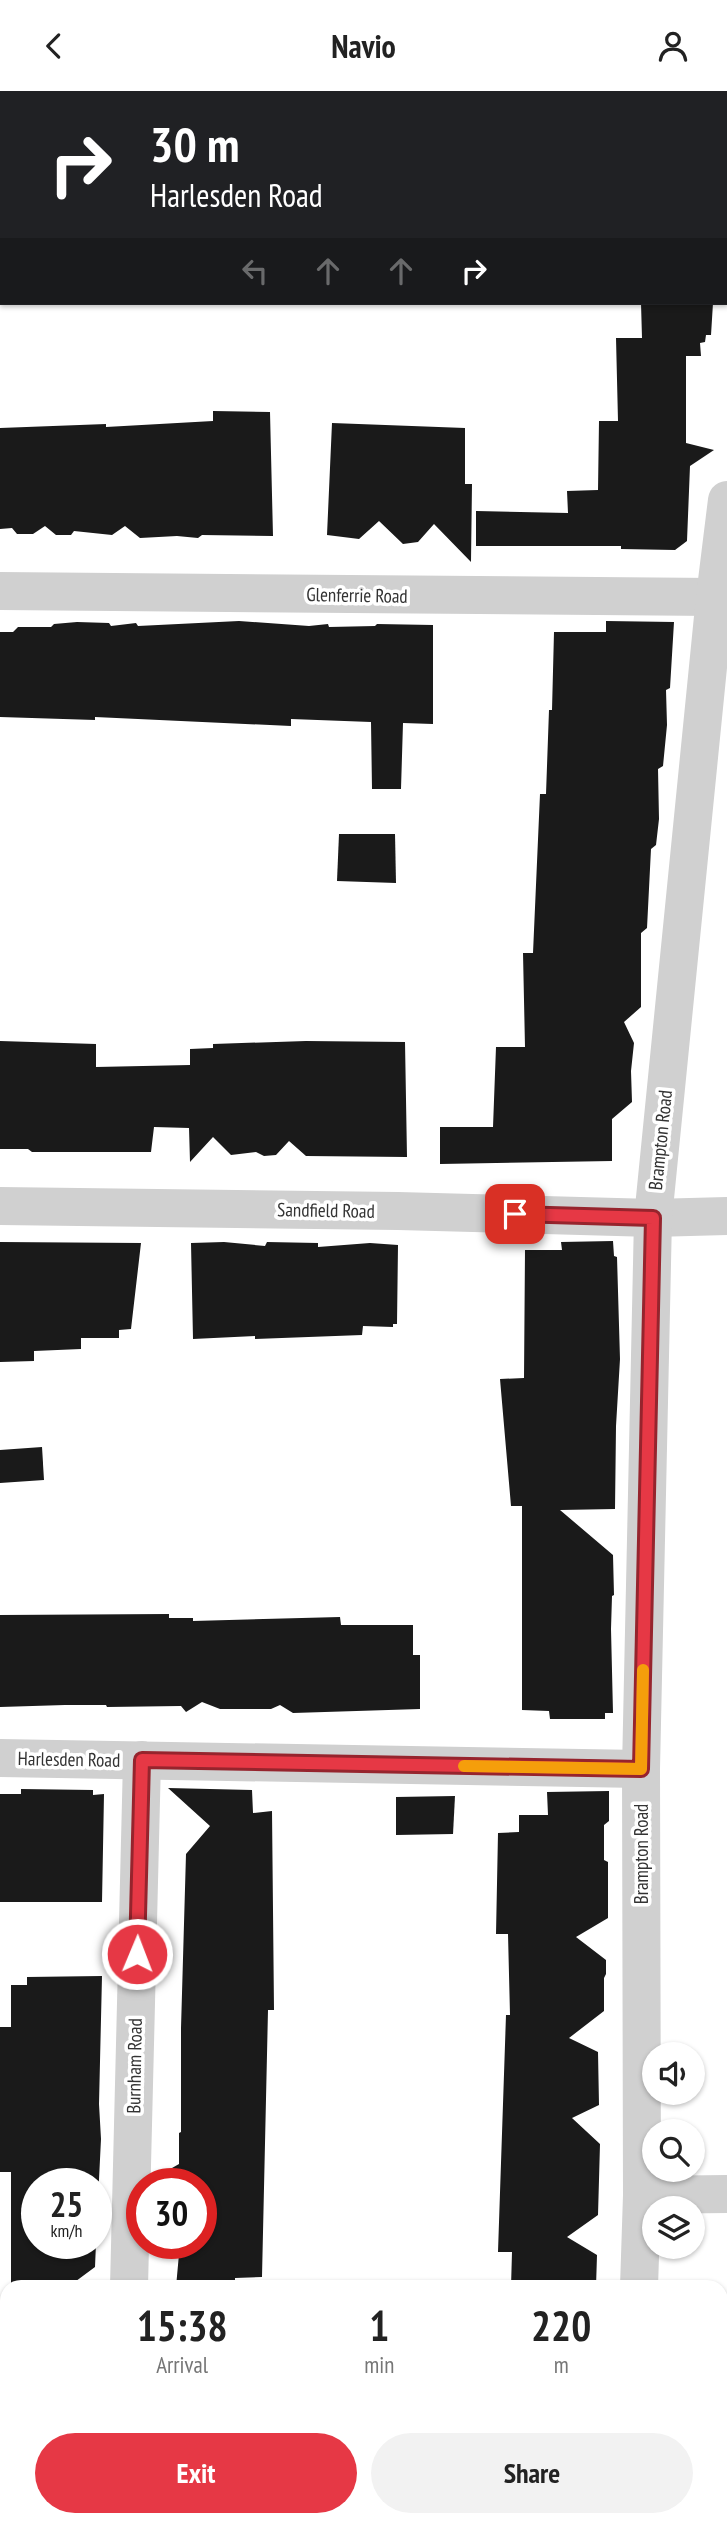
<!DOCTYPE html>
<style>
:root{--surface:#fff;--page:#f2f2f2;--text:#222;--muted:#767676;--accent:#e63845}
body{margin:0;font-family:"PT Sans Narrow",sans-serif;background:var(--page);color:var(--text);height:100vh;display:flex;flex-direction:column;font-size:26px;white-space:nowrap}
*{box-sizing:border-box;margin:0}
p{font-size:23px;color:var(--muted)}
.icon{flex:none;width:38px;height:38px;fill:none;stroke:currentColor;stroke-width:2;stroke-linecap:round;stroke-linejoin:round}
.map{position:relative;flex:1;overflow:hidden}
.drawer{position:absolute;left:0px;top:2189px;width:728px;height:247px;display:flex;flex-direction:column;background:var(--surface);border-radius:21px 21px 0 0;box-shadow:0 2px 5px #0004}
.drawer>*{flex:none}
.hud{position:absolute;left:0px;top:0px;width:728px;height:214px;box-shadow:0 2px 5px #0004;background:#202124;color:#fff;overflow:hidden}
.tools{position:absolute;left:642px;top:1951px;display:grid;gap:14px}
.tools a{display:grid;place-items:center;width:63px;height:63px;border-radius:50%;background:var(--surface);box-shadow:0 2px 5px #0004;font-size:35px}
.speed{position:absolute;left:21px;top:2077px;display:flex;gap:14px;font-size:35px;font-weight:700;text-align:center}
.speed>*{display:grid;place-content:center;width:91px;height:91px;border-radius:50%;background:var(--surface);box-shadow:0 2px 5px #0004;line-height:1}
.speed small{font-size:18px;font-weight:400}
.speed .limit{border:10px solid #d22;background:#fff;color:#111}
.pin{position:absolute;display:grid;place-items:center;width:60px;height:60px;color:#fff;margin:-30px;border-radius:14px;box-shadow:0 4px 10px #0006}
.me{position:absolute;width:77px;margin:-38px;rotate:1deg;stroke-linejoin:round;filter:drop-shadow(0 0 5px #0008)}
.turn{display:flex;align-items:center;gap:24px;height:147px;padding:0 35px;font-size:32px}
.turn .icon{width:91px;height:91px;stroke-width:2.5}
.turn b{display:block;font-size:49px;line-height:60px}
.lanes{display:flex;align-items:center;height:66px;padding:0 35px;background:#0003;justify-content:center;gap:35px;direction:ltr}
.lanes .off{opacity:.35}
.eta{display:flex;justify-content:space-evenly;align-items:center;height:119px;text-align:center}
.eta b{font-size:42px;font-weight:800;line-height:49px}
.cta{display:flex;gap:14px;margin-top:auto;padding:14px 35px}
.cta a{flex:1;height:80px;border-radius:42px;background:var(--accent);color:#fff;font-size:28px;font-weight:800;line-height:80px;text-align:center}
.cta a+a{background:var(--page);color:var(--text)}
header{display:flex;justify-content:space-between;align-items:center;height:91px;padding:0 35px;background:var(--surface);font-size:32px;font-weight:800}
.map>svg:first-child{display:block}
.building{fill:#1a1a1a}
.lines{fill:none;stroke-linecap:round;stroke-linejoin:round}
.minor{stroke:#d0d0d0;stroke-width:38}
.route-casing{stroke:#96242d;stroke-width:18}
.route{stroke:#e63845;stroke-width:12}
.slow{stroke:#f59e0b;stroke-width:12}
.labels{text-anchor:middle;stroke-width:7;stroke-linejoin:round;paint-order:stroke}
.street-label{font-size:19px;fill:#333;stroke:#fff}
</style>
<header><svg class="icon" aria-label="back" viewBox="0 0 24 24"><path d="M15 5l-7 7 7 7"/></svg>Navio<svg class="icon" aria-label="person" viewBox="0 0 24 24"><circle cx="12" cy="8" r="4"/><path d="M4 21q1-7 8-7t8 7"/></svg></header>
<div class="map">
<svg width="727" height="2435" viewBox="0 0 727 2435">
<rect width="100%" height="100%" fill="#fff"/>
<g class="building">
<polygon points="641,212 713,212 711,244 706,244 705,251 700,252 701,265 686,265 686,352 714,359 690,375 687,450 675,459 621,458 621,455 476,455 476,420 568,422 567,400 598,399 599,330 618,330 616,247 642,247"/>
<polygon points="213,320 270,321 273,445 202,444 198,447 177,445 140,447 125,435 112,444 74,440 71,444 56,444 45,435 33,443 17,443 12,437 0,438 0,337 106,333 106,336 213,330"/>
<polygon points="332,332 465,337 465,393 472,393 471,471 434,433 418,451 403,453 379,430 359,448 327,444"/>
<polygon points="239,530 309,535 328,533 329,536 375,535 377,533 433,534 433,633 403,632 401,698 372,698 371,631 291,628 291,635 95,626 95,629 0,626 0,541 13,541 18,536 51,536 54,533 77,531 109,532 111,535 136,532 138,535"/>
<polygon points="606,530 674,531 670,597 666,599 667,634 663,675 658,678 659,728 656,754 651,758 647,837 641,842 641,916 624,931 634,952 631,980 632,1011 612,1028 612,1070 440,1073 440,1036 493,1036 496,956 525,956 523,862 533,862 540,703 546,703 549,619 552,619 554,541 606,541"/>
<polygon points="339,743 395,743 396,792 337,790"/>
<polygon points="0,950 96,953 96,976 190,974 190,958 213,957 213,953 306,950 405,951 407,1066 306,1065 289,1050 276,1064 264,1065 256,1061 231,1064 213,1046 190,1071 189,1037 154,1036 151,1061 32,1061 28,1058 0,1058"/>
<polygon points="613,1150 614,1165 617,1166 620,1268 616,1335 615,1418 560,1419 613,1464 614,1504 612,1505 611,1538 613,1622 605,1622 605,1628 550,1628 549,1620 522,1619 522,1415 511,1415 500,1288 524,1287 525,1159 562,1159 561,1151"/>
<polygon points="0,1151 141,1152 131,1238 119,1239 119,1247 81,1247 81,1258 34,1260 34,1270 0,1271"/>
<polygon points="224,1151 265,1155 267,1151 318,1152 318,1156 370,1152 398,1154 397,1233 393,1233 393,1236 363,1235 362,1244 255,1248 255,1245 193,1248 191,1152"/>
<polygon points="42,1356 44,1389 0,1392 0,1359"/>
<polygon points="169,1523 169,1527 193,1527 193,1530 340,1526 341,1534 413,1534 413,1564 420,1564 420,1618 293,1622 280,1614 271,1618 220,1618 202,1611 186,1621 181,1615 107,1616 106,1614 65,1614 0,1616 0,1524"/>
<polygon points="168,1697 252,1699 253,1722 272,1720 274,1919 268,1919 262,2186 235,2187 235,2196 176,2196 180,2152 201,2152 201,2093 182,2093 172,2077 179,2073 179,2042 181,2041 181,1937 186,1763 210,1735"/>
<polygon points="21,1698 93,1699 93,1704 104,1703 102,1811 0,1811 0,1703 21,1703"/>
<polygon points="609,1700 609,1730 604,1734 604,1769 608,1771 608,1827 576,1846 606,1869 606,1883 604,1887 604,1920 569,1947 598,1961 599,2014 572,2027 600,2053 598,2124 567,2146 597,2164 596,2196 511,2196 512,2161 498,2161 506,1924 510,1924 508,1843 496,1843 498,1742 519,1741 519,1724 548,1724 547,1701"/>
<polygon points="455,1705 453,1743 396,1744 396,1706"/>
<polygon points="102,1885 99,2013 101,2048 96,2149 96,2093 37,2093 37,2152 96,2152 95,2176 68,2196 11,2196 11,2081 0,2081 0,1936 11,1936 11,1894 27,1894 27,1886"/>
</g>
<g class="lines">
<g class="minor">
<polyline points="0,500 715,506"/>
<polyline points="0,1115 398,1120 653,1127 727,1125"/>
<polyline points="0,1667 641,1678"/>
<polyline points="642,2104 727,2103"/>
<polyline points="129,2196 142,1669"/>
<polyline points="639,2196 642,2104 641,1678 653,1127 715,506 727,409"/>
<polyline points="124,2435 124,2429"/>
<polyline points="632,2435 632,2429"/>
</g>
</g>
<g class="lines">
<g class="route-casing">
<polyline id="route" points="137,1863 142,1669 641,1678 653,1127 515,1123"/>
</g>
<use href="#route" class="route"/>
<polyline class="slow" points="464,1675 641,1678 643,1579"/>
</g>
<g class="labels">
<g class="street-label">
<text transform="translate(357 504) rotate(1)" y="7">Glenferrie Road</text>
<text transform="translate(660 1049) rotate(-84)" y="7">Brampton Road</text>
<text transform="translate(326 1119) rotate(1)" y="7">Sandfield Road</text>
<text transform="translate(69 1668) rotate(1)" y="7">Harlesden Road</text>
<text transform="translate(641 1763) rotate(-90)" y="7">Brampton Road</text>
<text transform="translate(134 1975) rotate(-89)" y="7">Burnham Road</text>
</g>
</g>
</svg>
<div class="tools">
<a><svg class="icon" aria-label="sound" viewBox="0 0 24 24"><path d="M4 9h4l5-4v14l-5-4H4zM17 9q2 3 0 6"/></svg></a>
<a><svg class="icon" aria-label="search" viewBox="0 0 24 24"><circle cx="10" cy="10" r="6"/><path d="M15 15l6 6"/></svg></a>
<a><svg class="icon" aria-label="layers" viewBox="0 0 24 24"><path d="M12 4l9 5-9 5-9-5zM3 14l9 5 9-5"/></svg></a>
</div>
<div class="speed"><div>25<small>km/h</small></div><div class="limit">30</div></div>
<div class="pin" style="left:515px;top:1123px;background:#d93025"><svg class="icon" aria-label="arrive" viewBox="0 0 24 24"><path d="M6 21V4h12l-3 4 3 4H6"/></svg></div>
<svg class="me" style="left:137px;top:1863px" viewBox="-20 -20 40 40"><circle r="17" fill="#e63845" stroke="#fff" stroke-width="3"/><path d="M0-11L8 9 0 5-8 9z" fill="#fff"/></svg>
<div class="hud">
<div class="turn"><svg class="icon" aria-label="right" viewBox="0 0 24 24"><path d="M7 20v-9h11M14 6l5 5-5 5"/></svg><div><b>30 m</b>Harlesden Road</div></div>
<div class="lanes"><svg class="icon off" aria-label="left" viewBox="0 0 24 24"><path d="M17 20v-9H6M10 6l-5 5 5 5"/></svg><svg class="icon off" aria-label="ahead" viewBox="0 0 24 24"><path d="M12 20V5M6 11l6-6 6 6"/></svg><svg class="icon off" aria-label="ahead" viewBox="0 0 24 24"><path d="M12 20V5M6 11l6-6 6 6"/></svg><svg class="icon" aria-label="right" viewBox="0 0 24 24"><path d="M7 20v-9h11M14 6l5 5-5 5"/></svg></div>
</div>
<section class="drawer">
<div class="eta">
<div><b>15:38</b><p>Arrival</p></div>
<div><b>1</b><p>min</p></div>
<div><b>220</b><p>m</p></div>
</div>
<div class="cta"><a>Exit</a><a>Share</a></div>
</section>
</div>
